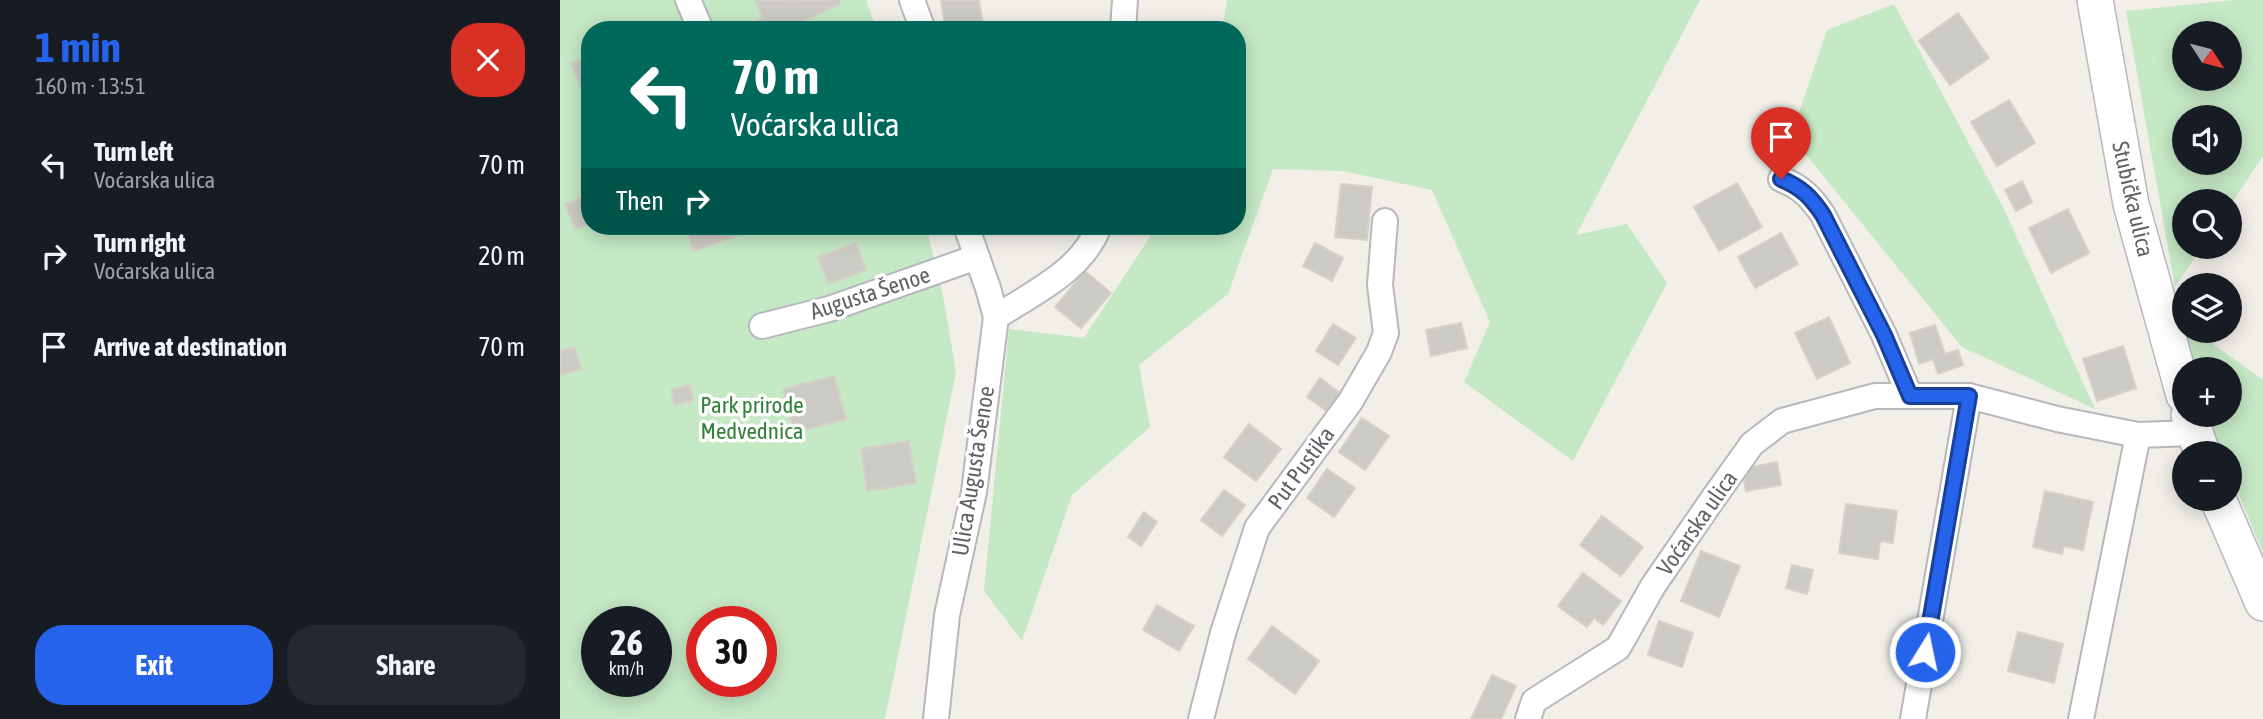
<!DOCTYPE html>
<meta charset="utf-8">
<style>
:root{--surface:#171b24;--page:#242831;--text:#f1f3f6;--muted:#9ea1a6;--accent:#2563eb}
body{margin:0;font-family:"Asap Condensed",sans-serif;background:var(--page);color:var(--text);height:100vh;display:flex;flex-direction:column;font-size:26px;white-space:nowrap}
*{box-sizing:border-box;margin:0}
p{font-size:23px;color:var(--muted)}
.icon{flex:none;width:38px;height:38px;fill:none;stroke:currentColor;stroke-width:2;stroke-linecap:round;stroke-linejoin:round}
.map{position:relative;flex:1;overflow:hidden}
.details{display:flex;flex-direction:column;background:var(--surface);width:560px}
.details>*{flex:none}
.banner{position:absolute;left:21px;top:21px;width:665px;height:214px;border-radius:28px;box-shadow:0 4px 18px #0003;background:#00695c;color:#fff;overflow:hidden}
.needle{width:46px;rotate:126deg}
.buttons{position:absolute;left:1612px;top:21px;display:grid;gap:14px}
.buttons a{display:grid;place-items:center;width:70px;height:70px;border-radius:50%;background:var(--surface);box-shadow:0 4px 18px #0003;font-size:35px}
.speed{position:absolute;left:21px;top:606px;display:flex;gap:14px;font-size:35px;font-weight:700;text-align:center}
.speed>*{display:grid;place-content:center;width:91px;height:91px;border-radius:50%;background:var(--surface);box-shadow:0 4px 18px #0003;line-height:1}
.speed small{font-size:18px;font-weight:400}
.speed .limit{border:10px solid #d22;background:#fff;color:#111}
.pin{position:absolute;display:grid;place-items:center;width:60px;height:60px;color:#fff;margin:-72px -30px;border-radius:50% 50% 50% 0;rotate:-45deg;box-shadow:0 0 7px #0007}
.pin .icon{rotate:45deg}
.me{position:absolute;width:77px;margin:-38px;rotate:10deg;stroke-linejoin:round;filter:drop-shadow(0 0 5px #0008)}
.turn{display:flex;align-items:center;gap:24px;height:147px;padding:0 35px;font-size:32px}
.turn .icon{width:91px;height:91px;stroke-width:2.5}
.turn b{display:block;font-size:49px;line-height:60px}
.then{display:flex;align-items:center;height:66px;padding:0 35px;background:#0003;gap:14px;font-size:26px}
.round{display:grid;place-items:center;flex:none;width:74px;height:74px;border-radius:28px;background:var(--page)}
.overview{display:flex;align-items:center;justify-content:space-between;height:119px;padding:0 35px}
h1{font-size:42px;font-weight:700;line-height:52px;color:var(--accent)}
.button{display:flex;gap:14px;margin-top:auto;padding:14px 35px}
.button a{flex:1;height:80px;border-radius:28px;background:var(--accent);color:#fff;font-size:28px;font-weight:700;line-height:80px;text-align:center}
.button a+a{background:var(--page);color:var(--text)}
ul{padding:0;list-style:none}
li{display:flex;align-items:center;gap:21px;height:91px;padding:0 35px}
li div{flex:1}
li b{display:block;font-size:26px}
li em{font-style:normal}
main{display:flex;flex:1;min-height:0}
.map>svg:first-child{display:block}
.green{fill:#c5e8c5;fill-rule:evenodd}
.building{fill:#cccac5;stroke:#d6d1c6;stroke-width:2}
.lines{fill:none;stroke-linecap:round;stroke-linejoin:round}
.minor-casing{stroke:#b5b8bc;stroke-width:28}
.secondary-casing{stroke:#b6babf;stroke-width:38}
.minor{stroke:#fff;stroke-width:24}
.secondary{stroke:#fff;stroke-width:35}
.route-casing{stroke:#184099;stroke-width:18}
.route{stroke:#2563eb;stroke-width:12}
.labels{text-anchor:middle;stroke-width:7;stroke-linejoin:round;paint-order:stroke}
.street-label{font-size:23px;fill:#5f6368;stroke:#fff}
.park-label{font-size:23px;fill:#348238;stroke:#fff}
</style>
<main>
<section class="details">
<div class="overview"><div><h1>1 min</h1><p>160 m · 13:51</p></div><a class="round" style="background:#d93025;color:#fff"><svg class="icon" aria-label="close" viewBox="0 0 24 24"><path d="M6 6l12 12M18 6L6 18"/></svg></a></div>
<ul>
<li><svg class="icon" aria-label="left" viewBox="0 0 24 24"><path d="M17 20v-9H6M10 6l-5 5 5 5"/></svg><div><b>Turn left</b><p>Voćarska ulica</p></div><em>70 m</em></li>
<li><svg class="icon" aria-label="right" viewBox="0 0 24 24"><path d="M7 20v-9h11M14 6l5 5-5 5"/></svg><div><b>Turn right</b><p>Voćarska ulica</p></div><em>20 m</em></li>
<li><svg class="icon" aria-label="arrive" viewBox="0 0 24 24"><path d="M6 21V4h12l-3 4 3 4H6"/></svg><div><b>Arrive at destination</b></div><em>70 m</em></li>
</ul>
<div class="button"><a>Exit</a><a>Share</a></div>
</section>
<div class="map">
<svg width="1703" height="719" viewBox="0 0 1703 719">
<rect width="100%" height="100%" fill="#f1efe8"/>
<g class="green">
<path d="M0,0H306L317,30H30V226H366L384,301L396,372L325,719H0ZM37,621H96V681H37ZM142,621H201V681H142Z"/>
<polygon points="667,0 1140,0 1016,235 1067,224 1107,283 1013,461 904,382 930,322 872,190 783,171 713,169 668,294 579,365 590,427 512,495 462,641 424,591 449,329 524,338 597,226 677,226 677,30 662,30"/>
<path d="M1674,0H1703V156L1670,206V201H1624V247H1642L1615,287L1566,11ZM1624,33H1670V79H1624ZM1624,117H1670V163H1624Z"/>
<polygon points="1334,4 1442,205 1535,409 1402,347 1231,136 1267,30"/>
<polygon points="1625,331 1635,331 1703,380 1703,553 1670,473 1670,453 1661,453 1647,415 1670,415 1670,369 1635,369"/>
</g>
<g class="building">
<polygon points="197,0 231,0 232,2 236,0 279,0 280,4 224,30 186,30 185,27 203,18 195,1"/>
<polygon points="381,0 419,0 424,30 386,30"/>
<polygon points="1398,13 1429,58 1390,85 1359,41"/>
<polygon points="30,57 30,85 21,89 11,63"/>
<polygon points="1449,100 1475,143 1437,166 1411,122"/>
<polygon points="1462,181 1472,202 1456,211 1445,190"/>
<polygon points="1177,183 1202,227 1159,251 1134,207"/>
<polygon points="781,184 812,187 807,240 775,237"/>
<polygon points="23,197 30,213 30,223 15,229 5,204"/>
<polygon points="1508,209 1529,253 1491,273 1469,228"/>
<polygon points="125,226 179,226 182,234 134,251"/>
<polygon points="475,226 510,226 508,233"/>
<polygon points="1221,233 1238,264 1195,288 1178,257"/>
<polygon points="296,243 306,270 268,284 258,257"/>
<polygon points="755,243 783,258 772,281 743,266"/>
<polygon points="525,271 551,293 521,328 495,307"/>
<polygon points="1269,317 1290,363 1257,379 1235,333"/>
<polygon points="901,323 907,348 871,356 866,330"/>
<polygon points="773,324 796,338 778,365 756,351"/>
<polygon points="1375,325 1385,354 1398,350 1403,365 1378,374 1373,359 1359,364 1350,333"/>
<polygon points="1563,346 1576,388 1537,401 1523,359"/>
<polygon points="15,347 21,369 0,375 0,349 0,351"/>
<polygon points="274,376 286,419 234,433 223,389"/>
<polygon points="760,378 784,396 771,414 747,397"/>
<polygon points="130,385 134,400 115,405 111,390"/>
<polygon points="802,418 829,436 805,470 779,452"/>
<polygon points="689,424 721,449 696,481 664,457"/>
<polygon points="349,441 356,483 307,491 301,449"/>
<polygon points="1217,462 1221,485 1186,491 1182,469"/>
<polygon points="767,469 795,488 774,517 747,498"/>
<polygon points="664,490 685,505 662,536 641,520"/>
<polygon points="1485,491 1533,502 1523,550 1504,546 1502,554 1473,547"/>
<polygon points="1286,504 1337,511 1333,543 1320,541 1318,559 1279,553"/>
<polygon points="584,512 597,522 581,546 568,537"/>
<polygon points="1042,516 1083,547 1061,576 1020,545"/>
<polygon points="1141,551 1180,566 1159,617 1121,601"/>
<polygon points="1232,565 1253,570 1247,594 1226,588"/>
<polygon points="1023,573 1061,601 1043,625 1034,618 1027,627 998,606"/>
<polygon points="597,605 634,626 619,651 583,630"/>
<polygon points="1099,621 1133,633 1122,667 1088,655"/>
<polygon points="712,626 759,661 735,694 688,659"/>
<polygon points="1458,632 1503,644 1494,683 1448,671"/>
<polygon points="932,675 956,686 941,719 911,719"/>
</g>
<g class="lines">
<g class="minor-casing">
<g id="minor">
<polyline points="128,0 141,30"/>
<polyline points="352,0 363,30"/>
<polyline points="563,30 565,0"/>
<path d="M1221,179C1241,187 1251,197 1263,215L1324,335L1350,396"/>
<path d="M436,317C473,293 523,270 539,226"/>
<polyline points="202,326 269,309 417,257"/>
<polyline points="376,719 387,615 414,492 436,317 428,288 406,226"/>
<polyline points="641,719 663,633 697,528 790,402 819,352 826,333 820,285 825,221"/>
<polyline points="968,719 974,701 1058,648 1093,586 1150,503 1192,444 1222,421 1315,396 1409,396 1497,419 1578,435 1634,433"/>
<polyline points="1353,719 1409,396"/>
<polyline points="1521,719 1578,435"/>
</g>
</g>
<g class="secondary-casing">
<g id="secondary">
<polyline points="1535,0 1571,204 1624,395"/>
<polyline points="1629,415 1642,453"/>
<polyline points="1658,499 1703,603"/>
</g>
</g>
<use href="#minor" class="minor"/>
<use href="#secondary" class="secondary"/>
</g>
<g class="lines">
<g class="route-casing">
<path id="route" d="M1221,179C1241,187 1251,197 1263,215L1324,335L1350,396H1409L1365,652"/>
</g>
<use href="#route" class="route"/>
</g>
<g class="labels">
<g class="street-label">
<text transform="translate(1573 199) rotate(77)" y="8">Stubička ulica</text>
<text transform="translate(310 293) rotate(-18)" y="8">Augusta Šenoe</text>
<text transform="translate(741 468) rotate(-54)" y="8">Put Pustika</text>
<text transform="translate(413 471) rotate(-81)" y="8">Ulica Augusta Šenoe</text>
<text transform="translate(1137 523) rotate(-55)" y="8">Voćarska ulica</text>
</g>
<g class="park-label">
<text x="192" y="413">Park prirode<tspan x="192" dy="26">Medvednica</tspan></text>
</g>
</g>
</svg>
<div class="buttons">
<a><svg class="needle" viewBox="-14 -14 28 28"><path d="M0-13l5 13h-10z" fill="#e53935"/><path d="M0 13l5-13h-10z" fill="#9ea1a6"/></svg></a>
<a><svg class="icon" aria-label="sound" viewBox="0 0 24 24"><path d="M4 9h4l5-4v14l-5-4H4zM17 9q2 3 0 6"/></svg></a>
<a><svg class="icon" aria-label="search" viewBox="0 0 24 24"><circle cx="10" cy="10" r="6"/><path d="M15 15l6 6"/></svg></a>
<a><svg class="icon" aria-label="layers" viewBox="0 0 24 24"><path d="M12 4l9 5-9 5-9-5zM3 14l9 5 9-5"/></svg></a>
<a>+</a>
<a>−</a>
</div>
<div class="speed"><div>26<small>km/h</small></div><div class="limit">30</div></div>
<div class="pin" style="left:1221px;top:179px;background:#d93025"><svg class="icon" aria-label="arrive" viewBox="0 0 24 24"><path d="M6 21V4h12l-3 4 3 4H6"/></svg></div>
<svg class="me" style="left:1365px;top:652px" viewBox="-20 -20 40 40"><circle r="17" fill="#2563eb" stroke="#fff" stroke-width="3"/><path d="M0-11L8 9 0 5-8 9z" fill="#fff"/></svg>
<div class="banner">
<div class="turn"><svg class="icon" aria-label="left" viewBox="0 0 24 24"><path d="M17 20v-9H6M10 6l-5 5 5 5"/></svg><div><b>70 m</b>Voćarska ulica</div></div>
<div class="then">Then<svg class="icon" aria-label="right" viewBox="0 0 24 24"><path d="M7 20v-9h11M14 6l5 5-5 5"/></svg></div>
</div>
</div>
</main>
